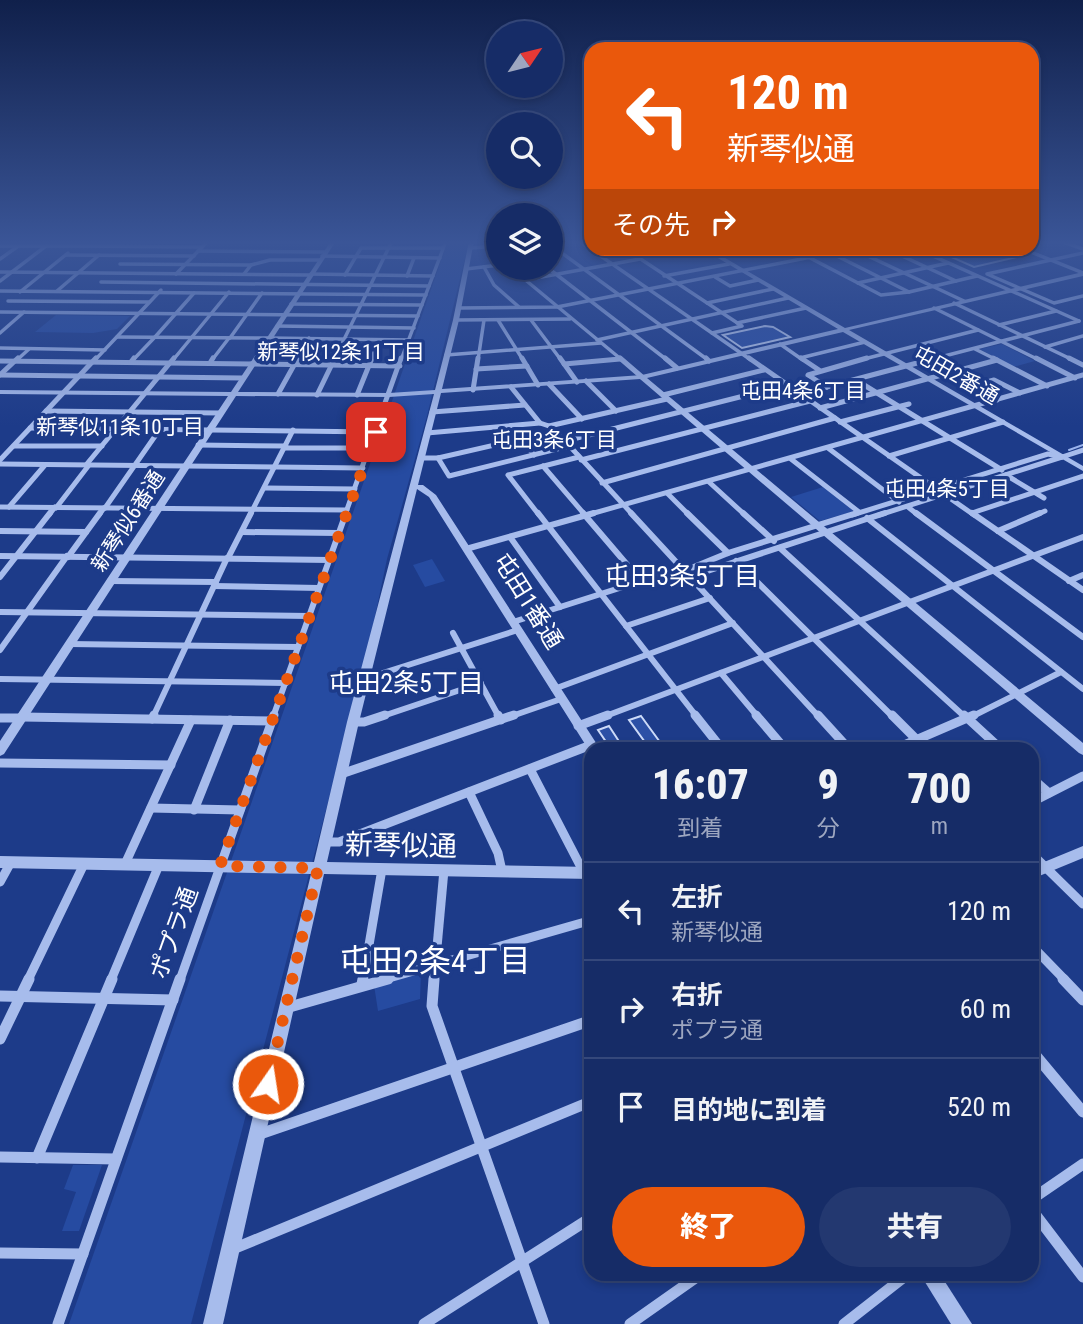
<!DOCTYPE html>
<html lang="ja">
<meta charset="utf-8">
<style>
:root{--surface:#162c67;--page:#233870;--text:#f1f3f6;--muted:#9ea7c0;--line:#35487b;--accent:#ea580c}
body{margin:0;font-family:"Roboto Condensed","Noto Sans JP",sans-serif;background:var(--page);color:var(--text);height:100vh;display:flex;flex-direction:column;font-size:26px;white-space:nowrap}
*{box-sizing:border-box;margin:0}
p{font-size:23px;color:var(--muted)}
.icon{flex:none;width:38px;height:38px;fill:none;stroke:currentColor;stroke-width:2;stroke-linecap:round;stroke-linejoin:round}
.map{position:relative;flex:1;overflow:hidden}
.drawer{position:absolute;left:584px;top:742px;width:455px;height:539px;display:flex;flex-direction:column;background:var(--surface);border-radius:21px;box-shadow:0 4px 10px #0003,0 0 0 2px var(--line)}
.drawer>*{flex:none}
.banner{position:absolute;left:584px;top:42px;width:455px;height:214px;border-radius:21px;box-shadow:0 4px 10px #0003,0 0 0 2px var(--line);background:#ea580c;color:#fff;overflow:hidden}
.needle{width:46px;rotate:55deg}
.tools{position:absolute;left:486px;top:21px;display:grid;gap:14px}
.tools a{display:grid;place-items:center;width:77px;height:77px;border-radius:50%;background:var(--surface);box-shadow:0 4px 10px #0003,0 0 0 2px var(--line);font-size:35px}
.pin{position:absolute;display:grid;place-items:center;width:60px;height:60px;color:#fff;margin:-30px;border-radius:14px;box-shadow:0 4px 10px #0006}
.me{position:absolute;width:77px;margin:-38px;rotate:13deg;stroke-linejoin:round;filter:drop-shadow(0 0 5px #0008)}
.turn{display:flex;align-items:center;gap:24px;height:147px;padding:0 28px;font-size:32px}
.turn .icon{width:91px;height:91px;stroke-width:2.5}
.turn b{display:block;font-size:49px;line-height:60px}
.then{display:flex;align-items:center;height:66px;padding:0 28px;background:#0003;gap:14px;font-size:26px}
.eta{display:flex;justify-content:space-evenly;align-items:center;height:119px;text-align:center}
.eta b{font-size:42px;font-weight:800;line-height:49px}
.cta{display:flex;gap:14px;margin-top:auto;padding:14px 28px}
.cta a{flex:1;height:80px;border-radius:42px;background:var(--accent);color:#fff;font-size:28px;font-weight:800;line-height:80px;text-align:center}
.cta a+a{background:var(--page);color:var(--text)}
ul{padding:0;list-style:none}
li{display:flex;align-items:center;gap:21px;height:98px;padding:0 28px;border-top:2px solid var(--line)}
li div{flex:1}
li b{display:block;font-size:26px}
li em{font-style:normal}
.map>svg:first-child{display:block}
.green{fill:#264ba1}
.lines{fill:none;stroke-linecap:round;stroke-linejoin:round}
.stream{stroke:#9bb4ed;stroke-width:2}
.building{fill:#2c50a6;stroke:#ccdaf8;stroke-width:2}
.minor-far4{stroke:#a7bcec;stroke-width:3.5}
.minor-far3{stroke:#a7bcec;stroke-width:5}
.minor-far2{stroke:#a7bcec;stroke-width:6}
.minor-far1{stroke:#a7bcec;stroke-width:9}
.minor{stroke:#a7bcec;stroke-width:11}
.tertiary{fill:#a7bcec;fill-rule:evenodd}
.route{stroke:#ea580c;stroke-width:12;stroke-dasharray:0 21.6}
.labels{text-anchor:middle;stroke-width:7;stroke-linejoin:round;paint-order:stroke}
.far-neighbourhood-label{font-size:21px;fill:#fff;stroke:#1d3b89}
.far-street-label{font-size:21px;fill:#fff;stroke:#1d3b89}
.street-label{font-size:24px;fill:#fff;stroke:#1d3b89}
.neighbourhood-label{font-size:26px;fill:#fff;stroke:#1d3b89}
.near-street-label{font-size:28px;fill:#fff;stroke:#1d3b89}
.near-neighbourhood-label{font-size:32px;fill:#fff;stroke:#1d3b89}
</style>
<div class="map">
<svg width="1083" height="1324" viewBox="0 0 1083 1324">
<rect width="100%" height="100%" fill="#1d3b89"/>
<g class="green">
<polygon points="448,241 469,241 427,416 387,559 368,650 191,1324 69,1324"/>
<polygon points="56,315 130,316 117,329 93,333 35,332"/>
<polygon points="1002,344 1035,361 1013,367 980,349"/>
<polygon points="823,487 853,510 852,512 820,521 791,497"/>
<polygon points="432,559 445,581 425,587 413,565"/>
<polygon points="421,971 420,999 378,1011 374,985"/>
<polygon points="73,1165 102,1165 79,1231 62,1231 76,1192 64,1189"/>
</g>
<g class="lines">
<polyline class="stream" points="1069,450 1083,445"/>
</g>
<g class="building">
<polygon points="931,248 970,248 970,252 984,254 1017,248 1026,255 974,267"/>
<polygon points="765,326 773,327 790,337 742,348 723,335"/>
<polygon points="641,716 665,749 650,749 629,720"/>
<polygon points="609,726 624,749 611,749 598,730"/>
</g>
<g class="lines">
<g class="minor-far4">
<polyline points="378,241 445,242"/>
<polyline points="579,241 751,360"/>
<polyline points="1061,241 1083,249"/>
<polyline points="551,245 708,360"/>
<polyline points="0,246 76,246"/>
<polyline points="77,246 202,247"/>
<polyline points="486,247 499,258"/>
<polyline points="470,248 499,246"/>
<polyline points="624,248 742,326 712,333"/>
<polyline points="791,248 881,295 909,292 977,276"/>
<polyline points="821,248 909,292"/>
<polyline points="885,248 956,281"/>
<polyline points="915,248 1079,321"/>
<polyline points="1021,248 1083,273"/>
<polyline points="853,249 964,301"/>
<polyline points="198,251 325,252"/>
<polyline points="628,251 642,248"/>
<polyline points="1083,253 987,274 1054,303 1083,296"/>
<polyline points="66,255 194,256"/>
<polyline points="322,256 440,258"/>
<polyline points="716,256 739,252 733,248"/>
<polyline points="0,259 17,247"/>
<polyline points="120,264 251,265 244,274"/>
<polyline points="251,265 270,260 320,260"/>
<polyline points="484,267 494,285 519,307"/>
<polyline points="511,268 622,360"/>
<polyline points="548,268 667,360"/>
<polyline points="466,269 499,265"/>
<polyline points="0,272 310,275"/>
<polyline points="176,274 208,241"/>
<polyline points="311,274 433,276"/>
<polyline points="345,275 361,248 443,248"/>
<polyline points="407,276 414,258"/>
<polyline points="664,276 729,264"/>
<polyline points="715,277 730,286 758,280"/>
<polyline points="525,280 640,259"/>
<polyline points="0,281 46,246"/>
<polyline points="101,282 429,286"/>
<polyline points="858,283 948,263"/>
<polyline points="0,291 426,295"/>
<polyline points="57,291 99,255"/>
<polyline points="20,292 68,253"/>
<polyline points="8,301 149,302"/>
<polyline points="707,303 773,289"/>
<polyline points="954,303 1073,360"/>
<polyline points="291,304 422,305"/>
<polyline points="459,308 557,307 857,248"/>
<polyline points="934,308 1039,360"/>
<polyline points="0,312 418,316"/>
<polyline points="456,320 570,319"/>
<polyline points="498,320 523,360"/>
<polyline points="531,320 561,360"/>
<polyline points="737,323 806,308"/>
<polyline points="999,325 1056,311"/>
<polyline points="277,326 414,328"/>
<polyline points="0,333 24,312"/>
<polyline points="117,337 269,338"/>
<polyline points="155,337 194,293"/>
<polyline points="192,337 229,292"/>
<polyline points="230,338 262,293"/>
<polyline points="269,338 409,340"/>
<polyline points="597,340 788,298"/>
<polyline points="780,344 800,358 865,342"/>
<polyline points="1045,347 1083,336"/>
<polyline points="0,348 105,350"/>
<polyline points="975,349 997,360"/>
<polyline points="446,355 601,343"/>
<polyline points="800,358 803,360"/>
<polyline points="17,360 29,349"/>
<polyline points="95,360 161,290"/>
<polyline points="133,360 155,337"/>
<polyline points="173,360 192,337"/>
<polyline points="212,360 229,338"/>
<polyline points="297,360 309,338"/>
<polyline points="334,360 392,241"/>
<polyline points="371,360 379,340"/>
<polyline points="401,360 446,241"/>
<polyline points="478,360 484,320"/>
<polyline points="607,360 620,359"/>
<polyline points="860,360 978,330"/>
<polyline points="929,360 1079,321"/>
</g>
<g class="minor-far3">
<polyline points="522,358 538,385"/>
<polyline points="560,358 577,382"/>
<polyline points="620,358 642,377"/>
<polyline points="665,358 677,368"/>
<polyline points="706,358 709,361"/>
<polyline points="749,358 974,515"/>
<polyline points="801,358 819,370"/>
<polyline points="993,358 1047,386"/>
<polyline points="1036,358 1075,378"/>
<polyline points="1069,358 1083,365"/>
<polyline points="0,361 252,364"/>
<polyline points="131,362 134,358"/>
<polyline points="210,363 213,358"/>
<polyline points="251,364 400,366"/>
<polyline points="564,364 620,359"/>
<polyline points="476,369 527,366"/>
<polyline points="0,375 242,378"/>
<polyline points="0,375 18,358"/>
<polyline points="856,380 1002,470"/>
<polyline points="586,381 616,411"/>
<polyline points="549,384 582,419"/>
<polyline points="511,387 540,423 549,426 565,441 633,515"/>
<polyline points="827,387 808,375 867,358"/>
<polyline points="473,390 478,358"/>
<polyline points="278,394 298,358"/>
<polyline points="800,394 936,358"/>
<polyline points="317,395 335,358"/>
<polyline points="357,395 372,358"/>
<polyline points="663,395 764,370"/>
<polyline points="997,400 972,386 994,380 1020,393"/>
<polyline points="820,408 997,360"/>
<polyline points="46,411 220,413"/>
<polyline points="432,412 525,405"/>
<polyline points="840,422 909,404"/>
<polyline points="549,426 667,399"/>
<polyline points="30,428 376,432"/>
<polyline points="427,433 540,423"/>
<polyline points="565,441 787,385"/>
<polyline points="198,445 286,446"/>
<polyline points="14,446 102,446"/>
<polyline points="285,448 370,448"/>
<polyline points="828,448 899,502"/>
<polyline points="889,456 1003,422"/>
<polyline points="1062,457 1083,450"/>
<polyline points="421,458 438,458 521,439 534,455"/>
<polyline points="438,458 449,476 569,446"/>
<polyline points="791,459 859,512"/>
<polyline points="0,460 96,358"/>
<polyline points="581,460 810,401"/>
<polyline points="0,464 363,468"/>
<polyline points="86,465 174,358"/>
<polyline points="543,466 585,515"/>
<polyline points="1006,475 1044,498"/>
<polyline points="709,482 745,515"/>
<polyline points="602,483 835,418"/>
<polyline points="265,488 355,489"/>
<polyline points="668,494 689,515"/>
<polyline points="0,507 347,510"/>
<polyline points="9,507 45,465"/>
<polyline points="908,507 918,515"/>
<polyline points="56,508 89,465"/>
<polyline points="105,508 160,429"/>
<polyline points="972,513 1083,476"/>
<polyline points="49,515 55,507"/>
<polyline points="99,515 104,508"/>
<polyline points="250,515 293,430"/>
<polyline points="345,515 401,358"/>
<polyline points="539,515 508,475 579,457"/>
<polyline points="587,515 1083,375"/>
<polyline points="852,515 1048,454 1062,457"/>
<polyline points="879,515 1062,457"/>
<polyline points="1036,515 1045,511"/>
</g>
<g class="minor-far2">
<polyline points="538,513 697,717"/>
<polyline points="583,513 641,581"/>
<polyline points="631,513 819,717"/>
<polyline points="687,513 728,553"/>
<polyline points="743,513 774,541"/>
<polyline points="857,513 728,553 684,571 695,575 885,513"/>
<polyline points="916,513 1083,637"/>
<polyline points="972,513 1083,590"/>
<polyline points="867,518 1083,689"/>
<polyline points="0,531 86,532"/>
<polyline points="998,531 1040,513"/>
<polyline points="242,532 339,533"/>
<polyline points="510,537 560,607"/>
<polyline points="780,548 965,717"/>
<polyline points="466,549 594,513"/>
<polyline points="0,556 330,560"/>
<polyline points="68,557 100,513"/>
<polyline points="228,558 251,513"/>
<polyline points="736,561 893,717"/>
<polyline points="0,577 50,513"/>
<polyline points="110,581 216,582"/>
<polyline points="1069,581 1083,575"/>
<polyline points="214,586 319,588"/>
<polyline points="0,612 309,616"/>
<polyline points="513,622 676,570 683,571"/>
<polyline points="626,626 710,598"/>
<polyline points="453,633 499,717"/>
<polyline points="69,644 298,647"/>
<polyline points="0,650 67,556"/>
<polyline points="721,673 758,717"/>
<polyline points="0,679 286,683"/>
<polyline points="364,679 518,630"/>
<polyline points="554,689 733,623"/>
<polyline points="153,717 227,558"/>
<polyline points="273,717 346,513"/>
<polyline points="380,717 481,683"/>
<polyline points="509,717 561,699"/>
<polyline points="603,717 1083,537"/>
<polyline points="971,717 1061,672"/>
</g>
<g class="minor-far1">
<polyline points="498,715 501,720"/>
<polyline points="695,715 722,749"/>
<polyline points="756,715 785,749"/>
<polyline points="818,715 849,749"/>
<polyline points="892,715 926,749"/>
<polyline points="964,715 1001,749"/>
<polyline points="22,717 272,721"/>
<polyline points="0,718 21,718"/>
<polyline points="152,719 154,715"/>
<polyline points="353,722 364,722 385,715"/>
<polyline points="578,726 608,715"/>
<polyline points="895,749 974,715"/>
<polyline points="0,763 171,765"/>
<polyline points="530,769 584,873"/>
<polyline points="341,774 514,715"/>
<polyline points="1032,778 1049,793"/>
<polyline points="469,792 498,853 502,871"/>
<polyline points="1032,802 1083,776"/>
<polyline points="151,808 240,810"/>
<polyline points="194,810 230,720"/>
<polyline points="325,842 339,842 591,745"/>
<polyline points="1032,854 1083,904"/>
<polyline points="125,864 191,720"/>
<polyline points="0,882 11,862"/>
<polyline points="1032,946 1065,980"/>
<polyline points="28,980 84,864"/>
<polyline points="111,980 159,865"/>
<polyline points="180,980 274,715"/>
<polyline points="363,980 382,869"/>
<polyline points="382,980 592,920"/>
<polyline points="434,980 444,870"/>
</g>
<g class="minor">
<polyline points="434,979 432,1006 544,1324"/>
<polyline points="1063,979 1083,1000"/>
<polyline points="362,984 363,979"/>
<polyline points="0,996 173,1000"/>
<polyline points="286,1008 388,979"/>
<polyline points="0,1039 29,979"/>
<polyline points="1032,1051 1083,1112"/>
<polyline points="257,1135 592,1020"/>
<polyline points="0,1157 116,1159"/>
<polyline points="37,1158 112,979"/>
<polyline points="1032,1199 1083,1164"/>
<polyline points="1032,1210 1083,1277"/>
<polyline points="233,1249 592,1101"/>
<polyline points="0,1253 83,1254"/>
<polyline points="58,1324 180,979"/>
<polyline points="424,1324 592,1217"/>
<polyline points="630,1324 701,1274"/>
<polyline points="844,1324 908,1274"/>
</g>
<g class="tertiary">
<polygon points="331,241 336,241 238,392 389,393 435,390 453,320 469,241 474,241 459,320 442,389 642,375 838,329 701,248 708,248 845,328 1083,272 1083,276 849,330 1083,466 1083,471 843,332 647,378 1083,743 1083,755 1079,753 640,379 441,393 418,485 423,485 436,495 600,749 592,749 592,753 590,752 429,497 417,489 359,722 327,862 592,867 592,879 324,874 223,1324 203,1324 311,874 0,868 0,856 314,862 347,722 434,394 389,397 236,396 4,754 0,756 0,741 228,396 0,394 0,390 231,392"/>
<polygon points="1083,846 1083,858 1032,879 1032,867"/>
<polygon points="920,1274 940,1274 972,1324 951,1324"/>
</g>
</g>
<linearGradient id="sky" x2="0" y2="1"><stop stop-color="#10204b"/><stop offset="0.57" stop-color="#3a5597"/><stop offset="1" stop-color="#3a5597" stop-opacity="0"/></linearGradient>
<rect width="1083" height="426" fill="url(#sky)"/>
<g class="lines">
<polyline class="route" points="268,1084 318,868 220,866 376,432"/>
</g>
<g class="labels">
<g class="far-neighbourhood-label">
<text x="341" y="359">新琴似12条11丁目</text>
<text x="803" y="398">屯田4条6丁目</text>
<text x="120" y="434">新琴似11条10丁目</text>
<text x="554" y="447">屯田3条6丁目</text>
<text x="947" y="496">屯田4条5丁目</text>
</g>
<g class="far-street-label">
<text transform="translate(956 375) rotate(30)" y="7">屯田2番通</text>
<text transform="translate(128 521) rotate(-57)" y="7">新琴似6番通</text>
</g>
<g class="street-label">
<text transform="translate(528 601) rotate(58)" y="8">屯田1番通</text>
<text transform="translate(174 933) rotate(-70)" y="8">ポプラ通</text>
</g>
<g class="neighbourhood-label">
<text x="682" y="585">屯田3条5丁目</text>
<text x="406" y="692">屯田2条5丁目</text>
</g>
<g class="near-street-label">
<text transform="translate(401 845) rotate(1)" y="10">新琴似通</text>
</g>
<g class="near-neighbourhood-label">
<text x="435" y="972">屯田2条4丁目</text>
</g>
</g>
</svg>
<div class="tools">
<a><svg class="needle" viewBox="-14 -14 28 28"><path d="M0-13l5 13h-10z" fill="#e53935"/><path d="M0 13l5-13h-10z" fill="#9ea7c0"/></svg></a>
<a><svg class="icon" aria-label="search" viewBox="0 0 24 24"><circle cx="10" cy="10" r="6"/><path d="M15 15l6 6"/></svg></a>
<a><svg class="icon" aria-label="layers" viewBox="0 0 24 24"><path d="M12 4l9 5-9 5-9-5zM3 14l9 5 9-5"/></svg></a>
</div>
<div class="pin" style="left:376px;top:432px;background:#d93025"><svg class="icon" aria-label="arrive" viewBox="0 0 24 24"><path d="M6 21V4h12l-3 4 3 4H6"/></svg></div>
<svg class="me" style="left:268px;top:1084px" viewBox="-20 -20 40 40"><circle r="17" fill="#ea580c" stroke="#fff" stroke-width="3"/><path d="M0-11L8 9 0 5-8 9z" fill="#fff"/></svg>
<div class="banner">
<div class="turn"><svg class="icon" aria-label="left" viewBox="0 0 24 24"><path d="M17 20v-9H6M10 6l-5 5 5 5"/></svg><div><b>120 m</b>新琴似通</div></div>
<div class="then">その先<svg class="icon" aria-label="right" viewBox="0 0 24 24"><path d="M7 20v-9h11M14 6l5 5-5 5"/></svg></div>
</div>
<section class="drawer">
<div class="eta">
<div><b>16:07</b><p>到着</p></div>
<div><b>9</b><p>分</p></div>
<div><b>700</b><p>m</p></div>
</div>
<ul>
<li><svg class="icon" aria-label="left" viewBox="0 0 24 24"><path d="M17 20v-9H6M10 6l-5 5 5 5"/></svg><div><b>左折</b><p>新琴似通</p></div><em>120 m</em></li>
<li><svg class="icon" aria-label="right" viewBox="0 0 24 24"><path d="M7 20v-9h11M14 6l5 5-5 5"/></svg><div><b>右折</b><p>ポプラ通</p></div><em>60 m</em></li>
<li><svg class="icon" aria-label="arrive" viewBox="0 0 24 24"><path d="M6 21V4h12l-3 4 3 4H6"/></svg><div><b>目的地に到着</b></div><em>520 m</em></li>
</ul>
<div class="cta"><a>終了</a><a>共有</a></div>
</section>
</div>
